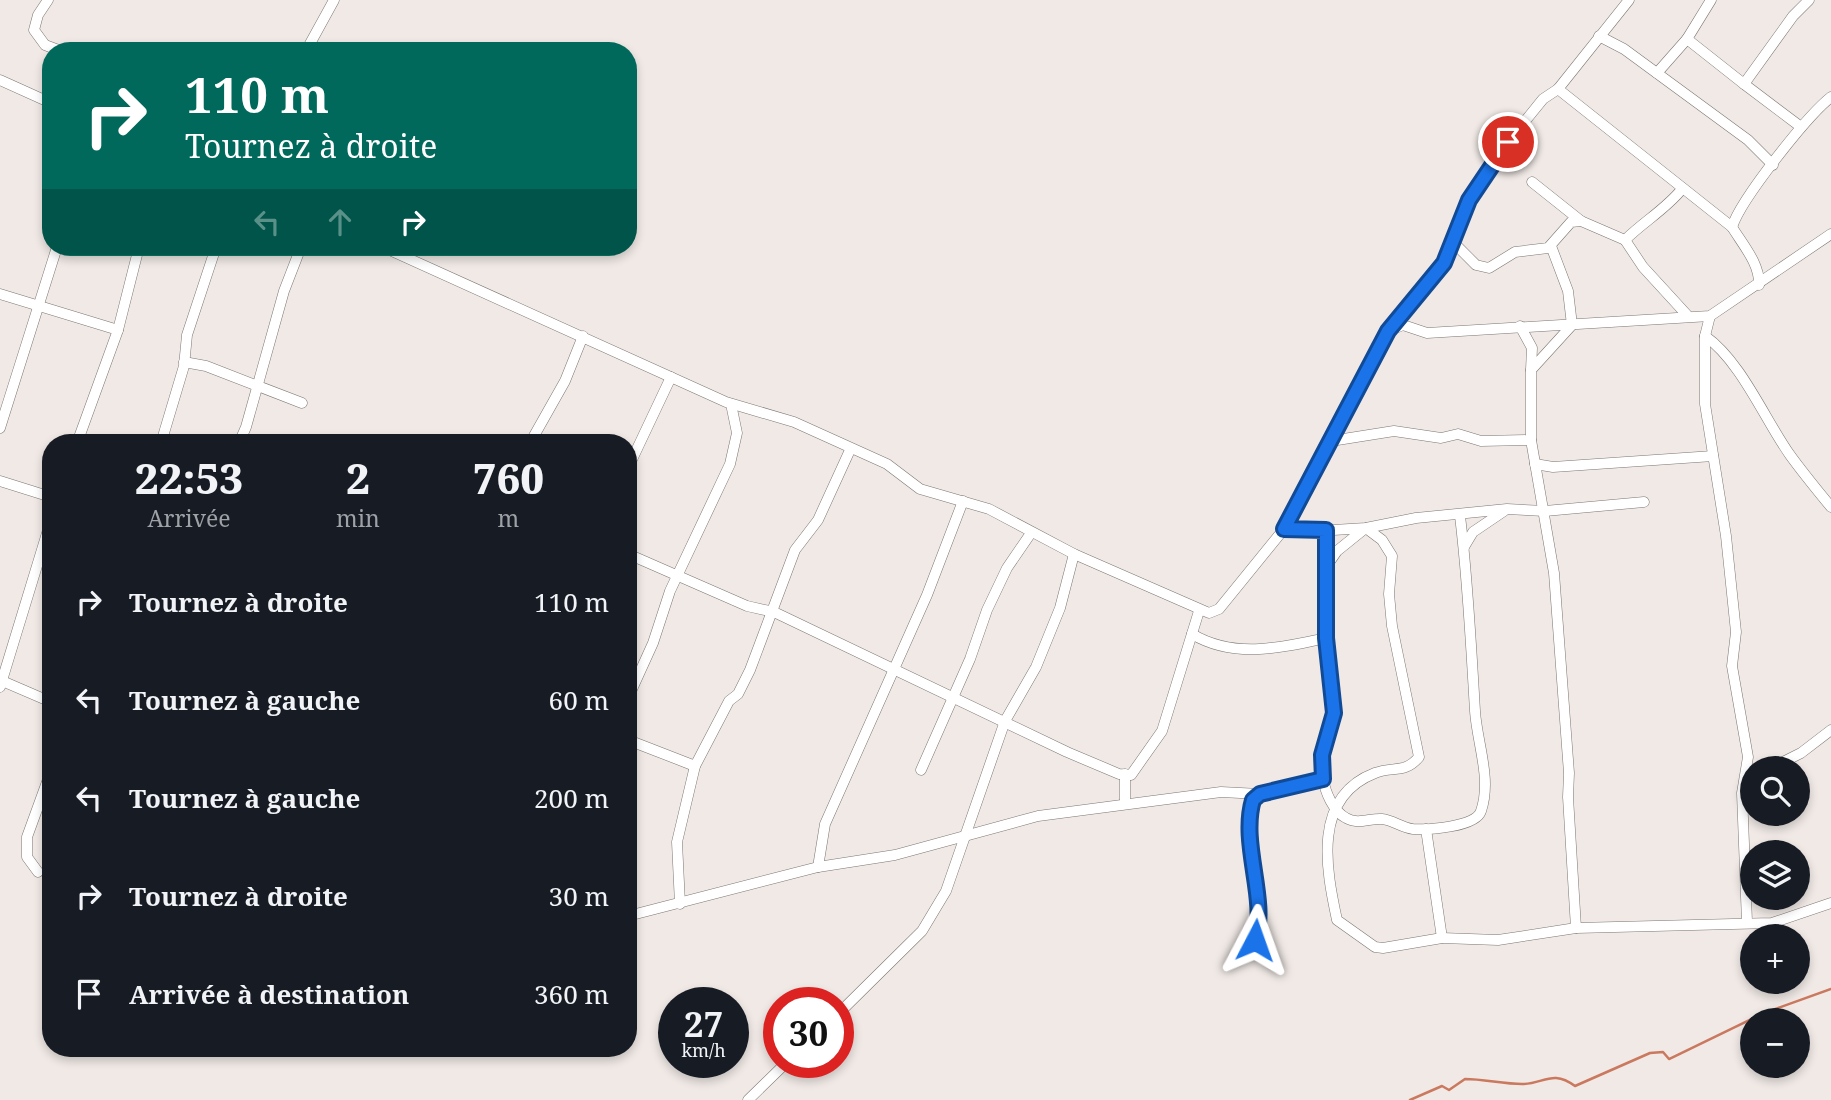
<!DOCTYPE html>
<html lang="fr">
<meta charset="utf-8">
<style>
:root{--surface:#171b24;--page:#242831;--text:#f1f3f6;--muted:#9ea1a6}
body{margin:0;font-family:"Noto Serif",serif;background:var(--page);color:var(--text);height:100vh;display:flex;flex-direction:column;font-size:26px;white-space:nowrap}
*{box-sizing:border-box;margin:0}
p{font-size:23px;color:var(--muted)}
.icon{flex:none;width:38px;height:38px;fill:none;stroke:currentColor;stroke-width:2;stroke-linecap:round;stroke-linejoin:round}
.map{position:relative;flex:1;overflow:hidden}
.details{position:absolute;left:42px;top:434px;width:595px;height:623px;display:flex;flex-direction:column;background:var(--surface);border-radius:28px;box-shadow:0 4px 10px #0003}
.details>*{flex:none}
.guide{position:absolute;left:42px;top:42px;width:595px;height:214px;border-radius:28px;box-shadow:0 4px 10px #0003;background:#00695c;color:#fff;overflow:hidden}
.controls{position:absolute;left:1740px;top:756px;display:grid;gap:14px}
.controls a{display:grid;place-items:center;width:70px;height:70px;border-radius:50%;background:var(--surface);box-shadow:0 4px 10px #0003;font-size:35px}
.speed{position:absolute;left:658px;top:987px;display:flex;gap:14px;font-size:35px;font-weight:700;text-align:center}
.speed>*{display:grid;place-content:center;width:91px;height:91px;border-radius:50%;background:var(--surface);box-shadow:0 4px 10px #0003;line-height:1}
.speed small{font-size:18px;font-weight:400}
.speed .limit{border:10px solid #d22;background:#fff;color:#111}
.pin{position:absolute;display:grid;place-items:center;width:60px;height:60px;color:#fff;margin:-30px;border:4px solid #fff;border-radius:50%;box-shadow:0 2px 7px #0007}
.me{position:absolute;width:77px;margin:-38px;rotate:4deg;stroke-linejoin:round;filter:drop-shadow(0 0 5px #0008)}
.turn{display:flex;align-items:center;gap:24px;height:147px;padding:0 28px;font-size:32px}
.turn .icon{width:91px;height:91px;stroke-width:2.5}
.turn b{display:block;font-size:49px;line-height:60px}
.lanes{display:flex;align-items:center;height:66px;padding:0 28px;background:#0003;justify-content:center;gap:35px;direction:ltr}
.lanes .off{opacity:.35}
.eta{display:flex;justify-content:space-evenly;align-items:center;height:119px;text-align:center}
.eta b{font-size:42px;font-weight:800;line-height:49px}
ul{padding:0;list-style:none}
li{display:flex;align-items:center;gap:21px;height:98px;padding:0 28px}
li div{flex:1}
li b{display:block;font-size:26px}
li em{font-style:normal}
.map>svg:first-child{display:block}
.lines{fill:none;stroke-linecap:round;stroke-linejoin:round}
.stream{stroke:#ca785e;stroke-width:2.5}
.minor-casing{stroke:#7c7673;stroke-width:11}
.minor{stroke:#fff;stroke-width:10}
.route-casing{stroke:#114b97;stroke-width:18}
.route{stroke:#1a73e8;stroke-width:12}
</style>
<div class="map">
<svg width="1831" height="1100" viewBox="0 0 1831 1100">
<rect width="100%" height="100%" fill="#f0e9e6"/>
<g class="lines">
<path class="stream" d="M1410,1100L1442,1086L1449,1090L1465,1079C1484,1079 1503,1084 1522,1084C1544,1084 1552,1069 1575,1086L1650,1053L1663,1052L1669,1059L1764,1013L1831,989"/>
<g class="minor-casing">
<g id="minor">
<polyline points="48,0 38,15 34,30 45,45 61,51"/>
<polyline points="1711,0 1687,39 1744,84"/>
<polyline points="1599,36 1624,49 1748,140 1773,165"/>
<polyline points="306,51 334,0"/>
<polyline points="1657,73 1687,39"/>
<polyline points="0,80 51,103"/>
<path d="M1558,89L1732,227C1741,199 1807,116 1831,97"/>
<polyline points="1801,127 1744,84 1793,16 1809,0"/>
<polyline points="1532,182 1581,221"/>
<path d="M1732,227C1743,245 1760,264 1759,285"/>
<polyline points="1451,240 1476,265 1489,268 1515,252 1548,248 1571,222 1581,221 1625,240 1643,267 1687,315"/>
<path d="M1625,240C1643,222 1666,209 1682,189"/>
<polyline points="1551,246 1568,291 1572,325 1531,370 1531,440 1554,573 1569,773 1568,797 1576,928"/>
<polyline points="383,247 726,402 794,422 887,464 920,489 989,509 1074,554 1209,613 1219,609 1284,529 1388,331 1444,263 1469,200 1508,142 1543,99 1558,89 1629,0"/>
<polyline points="0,294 118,330"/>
<polyline points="1710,316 1705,336 1705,404 1726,536 1736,632 1732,666 1748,757 1742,793 1747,922"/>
<polyline points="1520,326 1532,348 1531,370"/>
<polyline points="1388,331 1403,325 1427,333 1710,316 1831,234"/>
<path d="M1705,336C1741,361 1765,420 1790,455C1803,473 1817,490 1831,507"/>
<polyline points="184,362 206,366 302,403"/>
<polyline points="0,428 57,247"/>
<polyline points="1331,441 1394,431 1441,438 1458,434 1481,441 1531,440"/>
<polyline points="77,443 118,330 139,247"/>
<polyline points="161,443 184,366 187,335 216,247"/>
<polyline points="239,443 246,427 284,291 301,247"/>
<polyline points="530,443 565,381 583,336"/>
<polyline points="1535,464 1553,467 1713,456"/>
<polyline points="628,468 671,377"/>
<polyline points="0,481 51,497"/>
<path d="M1366,528L1382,540L1392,556L1389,594L1392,626L1419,757C1405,774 1393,766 1375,773C1312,797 1326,869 1337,920L1375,947L1383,948L1442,938L1498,940L1576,928L1772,923L1831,903"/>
<polyline points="1284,529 1317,531 1366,528 1416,518 1507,509 1545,511 1644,502"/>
<path d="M1326,530C1328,566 1325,601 1326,637C1327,661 1333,686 1334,710C1334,734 1318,753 1323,778C1325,792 1333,811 1346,818C1358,825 1370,818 1382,819C1393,820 1402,828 1413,829C1428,830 1476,827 1481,811C1492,779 1477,743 1475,711C1471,645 1468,581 1460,516"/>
<polyline points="1464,547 1473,532 1504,511"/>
<polyline points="628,554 747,606 774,612 1067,752 1119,774 1131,775 1162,731 1199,611"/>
<polyline points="1328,564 1337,551 1363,530"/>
<path d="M1192,634C1234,659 1280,648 1326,638"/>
<polyline points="0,680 51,702"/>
<polyline points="0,687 51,520"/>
<polyline points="628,698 653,643 670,591 730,464 737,433 731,404"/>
<polyline points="628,740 695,766"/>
<polyline points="1771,768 1801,753 1831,730"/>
<polyline points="921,770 970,659 987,610 1007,568 1031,533"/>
<polyline points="1125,802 1125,774"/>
<polyline points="1426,829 1442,938"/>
<polyline points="818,867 825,824 927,595 963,501"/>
<polyline points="38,872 27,857 27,837 51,771"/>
<polyline points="680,904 677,842 695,766 729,701 738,694 750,670 795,550 818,520 850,450"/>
<polyline points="628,916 818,867 895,855 1038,816 1221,792 1260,794"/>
<path d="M1255,940C1269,897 1240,845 1253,800L1260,794L1323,779"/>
<polyline points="838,1014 922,931 946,891 1005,721 1036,667 1060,608 1074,554"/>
<polyline points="748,1100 787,1062"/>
</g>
</g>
<use href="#minor" class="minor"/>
</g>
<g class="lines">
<g class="route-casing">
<path id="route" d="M1255,940C1268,899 1240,844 1253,800L1260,794L1323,779L1322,755L1334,713L1326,638V530L1284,529L1388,331L1444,263L1469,200L1508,142"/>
</g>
<use href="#route" class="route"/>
</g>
</svg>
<div class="controls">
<a><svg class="icon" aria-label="search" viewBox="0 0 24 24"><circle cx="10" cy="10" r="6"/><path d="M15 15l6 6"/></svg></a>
<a><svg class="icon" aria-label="layers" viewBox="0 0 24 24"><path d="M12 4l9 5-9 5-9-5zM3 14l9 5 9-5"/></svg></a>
<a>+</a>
<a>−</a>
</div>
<div class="speed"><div>27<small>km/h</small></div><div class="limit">30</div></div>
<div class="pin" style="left:1508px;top:142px;background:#d93025"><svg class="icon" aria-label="arrive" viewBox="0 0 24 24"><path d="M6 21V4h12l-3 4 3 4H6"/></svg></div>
<svg class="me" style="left:1255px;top:940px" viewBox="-20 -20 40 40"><path d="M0-17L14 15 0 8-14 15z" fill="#1a73e8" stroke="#fff" stroke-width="4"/></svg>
<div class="guide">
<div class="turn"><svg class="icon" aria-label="right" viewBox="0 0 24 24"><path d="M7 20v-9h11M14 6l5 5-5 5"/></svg><div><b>110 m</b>Tournez à droite</div></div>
<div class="lanes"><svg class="icon off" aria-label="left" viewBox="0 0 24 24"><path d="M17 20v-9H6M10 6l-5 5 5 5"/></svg><svg class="icon off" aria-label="ahead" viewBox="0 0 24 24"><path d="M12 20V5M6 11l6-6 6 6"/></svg><svg class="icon" aria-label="right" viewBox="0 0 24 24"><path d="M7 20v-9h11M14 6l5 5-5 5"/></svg></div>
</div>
<section class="details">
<div class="eta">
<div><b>22:53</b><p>Arrivée</p></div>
<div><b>2</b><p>min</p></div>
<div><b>760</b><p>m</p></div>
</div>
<ul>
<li><svg class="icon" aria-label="right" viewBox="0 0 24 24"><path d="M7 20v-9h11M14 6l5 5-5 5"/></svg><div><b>Tournez à droite</b></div><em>110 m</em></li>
<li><svg class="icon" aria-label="left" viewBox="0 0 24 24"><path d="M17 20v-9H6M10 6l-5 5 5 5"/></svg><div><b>Tournez à gauche</b></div><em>60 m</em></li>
<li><svg class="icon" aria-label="left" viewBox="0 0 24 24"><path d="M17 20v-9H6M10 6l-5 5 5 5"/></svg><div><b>Tournez à gauche</b></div><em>200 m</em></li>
<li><svg class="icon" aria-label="right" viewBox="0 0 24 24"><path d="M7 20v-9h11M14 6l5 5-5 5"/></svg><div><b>Tournez à droite</b></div><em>30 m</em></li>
<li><svg class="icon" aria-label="arrive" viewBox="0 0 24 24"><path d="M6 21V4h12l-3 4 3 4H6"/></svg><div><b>Arrivée à destination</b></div><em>360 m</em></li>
</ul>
</section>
</div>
